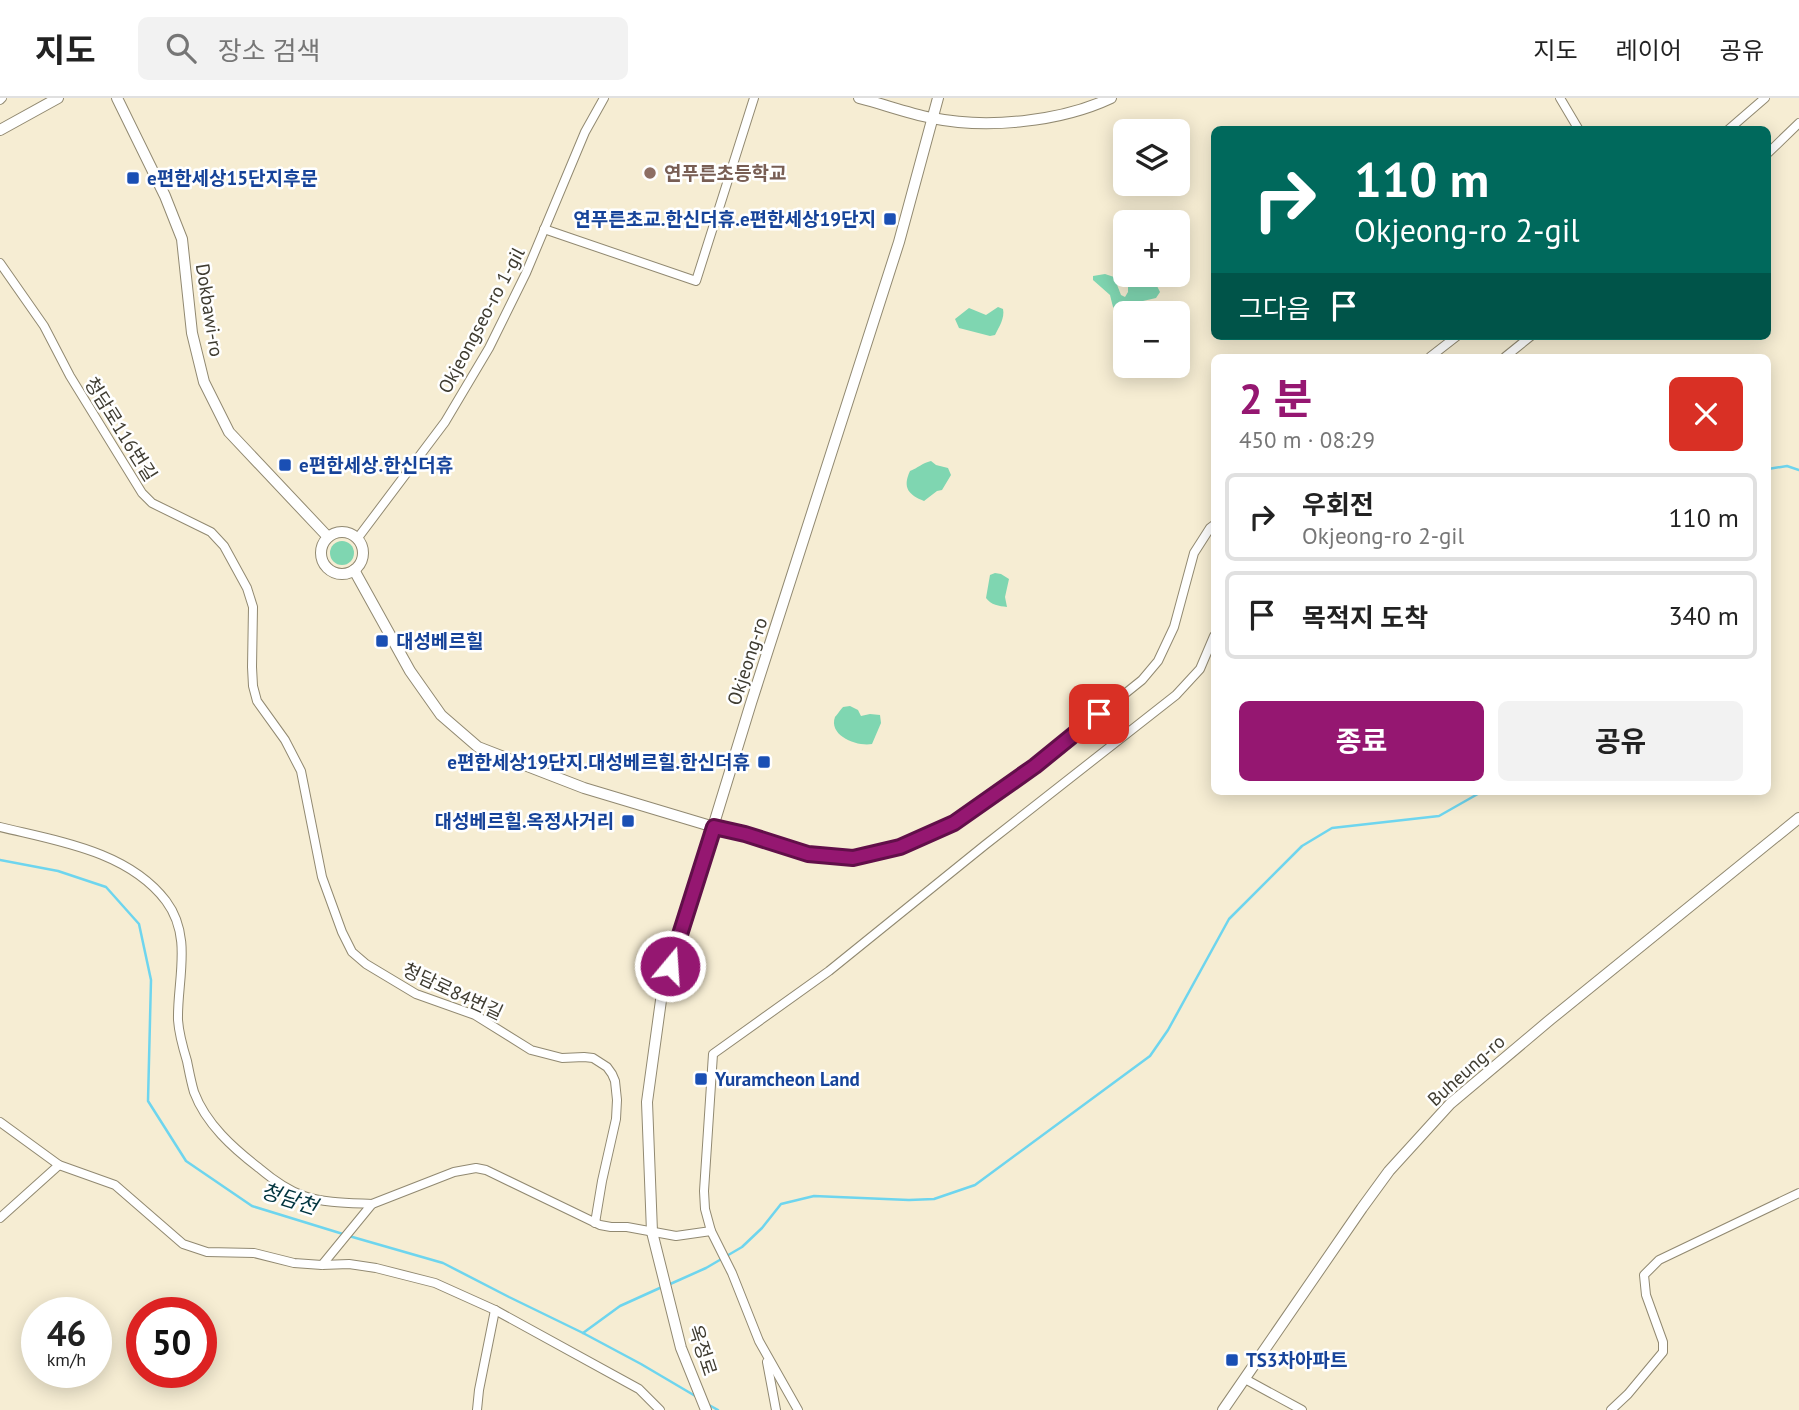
<!DOCTYPE html>
<html lang="ko">
<meta charset="utf-8">
<style>
:root{--surface:#fff;--page:#f2f2f2;--text:#222;--muted:#767676;--line:#e0e0e0;--accent:#951771}
body{margin:0;font-family:"PT Sans","Noto Sans KR",sans-serif;background:var(--page);color:var(--text);height:100vh;display:flex;flex-direction:column;font-size:26px;white-space:nowrap}
*{box-sizing:border-box;margin:0}
p{font-size:23px;color:var(--muted)}
.icon{flex:none;width:38px;height:38px;fill:none;stroke:currentColor;stroke-width:2;stroke-linecap:round;stroke-linejoin:round}
.map{position:relative;flex:1;overflow:hidden}
.drawer{position:absolute;left:1211px;top:256px;width:560px;height:441px;display:flex;flex-direction:column;background:var(--surface);border-radius:10px;box-shadow:0 4px 18px #0003}
.drawer>*{flex:none}
.top-card{position:absolute;left:1211px;top:28px;width:560px;height:214px;border-radius:10px;box-shadow:0 4px 18px #0003;background:#00695c;color:#fff;overflow:hidden}
.controls{position:absolute;left:1113px;top:21px;display:grid;gap:14px}
.controls a{display:grid;place-items:center;width:77px;height:77px;border-radius:10px;background:var(--surface);box-shadow:0 4px 18px #0003;font-size:35px}
.speed{position:absolute;left:21px;top:1199px;display:flex;gap:14px;font-size:35px;font-weight:700;text-align:center}
.speed>*{display:grid;place-content:center;width:91px;height:91px;border-radius:50%;background:var(--surface);box-shadow:0 4px 18px #0003;line-height:1}
.speed small{font-size:18px;font-weight:400}
.speed .limit{border:10px solid #d22;background:#fff;color:#111}
.pin{position:absolute;display:grid;place-items:center;width:60px;height:60px;color:#fff;margin:-30px;border-radius:14px;box-shadow:0 4px 10px #0006}
.me{position:absolute;width:77px;margin:-38px;rotate:18deg;stroke-linejoin:round;filter:drop-shadow(0 0 5px #0008)}
.turn{display:flex;align-items:center;gap:24px;height:147px;padding:0 28px;font-size:32px}
.turn .icon{width:91px;height:91px;stroke-width:2.5}
.turn b{display:block;font-size:49px;line-height:60px}
.then{display:flex;align-items:center;height:66px;padding:0 28px;background:#0003;gap:14px;font-size:26px}
.round{display:grid;place-items:center;flex:none;width:74px;height:74px;border-radius:10px;background:var(--page)}
.headline{display:flex;align-items:center;justify-content:space-between;height:119px;padding:0 28px}
h1{font-size:42px;font-weight:700;line-height:52px;color:var(--accent)}
.action{display:flex;gap:14px;margin-top:auto;padding:14px 28px}
.action a{flex:1;height:80px;border-radius:10px;background:var(--accent);color:#fff;font-size:28px;font-weight:700;line-height:80px;text-align:center}
.action a+a{background:var(--page);color:var(--text)}
ul{padding:0;list-style:none}
li{display:flex;align-items:center;gap:21px;height:88px;margin:0 14px 10px;padding:0 14px;border:4px solid var(--line);border-radius:10px}
li div{flex:1}
li b{display:block;font-size:26px}
li em{font-style:normal}
header{display:flex;align-items:center;gap:42px;box-sizing:border-box;height:98px;padding:0 35px;background:var(--surface);border-bottom:2px solid var(--line)}
header strong{font-size:33px}
nav{display:flex;gap:38px;margin-inline-start:auto;font-size:24px}
.search{width:490px;height:63px;background:var(--page);display:flex;align-items:center;gap:18px;box-sizing:border-box;padding:0 24px;border-radius:10px;color:var(--muted);font-size:26px}
.map>svg:first-child{display:block}
.green{fill:#7fd6b1}
.lines{fill:none;stroke-linecap:round;stroke-linejoin:round}
.stream{stroke:#6ed5ee;stroke-width:2.5}
.street-casing{stroke:#918971;stroke-width:10}
.secondary-casing{stroke:#918971;stroke-width:12}
.street{stroke:#fff;stroke-width:8}
.secondary{stroke:#fff;stroke-width:10}
.route-casing{stroke:#610f49;stroke-width:18}
.route{stroke:#951771;stroke-width:12}
.education-dot{fill:#8d6e63;stroke:#fff;stroke-width:2.5}
.transit-dot{fill:#1a4fb4;stroke:#fff;stroke-width:2.5}
.labels{text-anchor:middle;stroke-width:5;stroke-linejoin:round;paint-order:stroke}
.education-label{font-size:19px;font-weight:bold;fill:#785e54;stroke:#fff;text-anchor:start}
.transit-label{font-size:19px;font-weight:bold;fill:#164399;stroke:#fff;text-anchor:start}
.street-label{font-size:19px;fill:#3f3c31;stroke:#fff}
.water-label{font-size:21px;font-style:italic;fill:#00343e;stroke:#fff}
</style>
<header>
<strong>지도</strong>
<div class="search"><svg class="icon" aria-label="search" viewBox="0 0 24 24"><circle cx="10" cy="10" r="6"/><path d="M15 15l6 6"/></svg>장소 검색</div>
<nav><a>지도</a><a>레이어</a><a>공유</a></nav>
</header>
<div class="map">
<svg width="1799" height="1312" viewBox="0 0 1799 1312">
<rect width="100%" height="100%" fill="#f6edd3"/>
<g class="green">
<polygon points="1105,176 1114,179 1121,197 1125,199 1128,194 1128,187 1131,185 1140,187 1150,185 1157,188 1160,194 1156,200 1143,203 1134,211 1117,213 1113,209 1110,197 1093,182 1093,178"/>
<path d="M998,209L1003,211C1005,220 999,229 995,237L990,238L959,230L955,221L969,210L986,217Z"/>
<path d="M931,363L936,367L948,370L951,377L942,392L937,393L924,403C909,397 902,390 910,373C918,370 922,365 931,363Z"/>
<circle cx="342" cy="455" r="12"/>
<path d="M995,475L1001,476L1009,481L1005,499L1007,509C999,508 991,507 986,500L990,477Z"/>
<path d="M850,608L858,612L861,618L870,616L880,617L881,625L872,646C858,649 828,638 835,619C836,618 842,610 843,609Z"/>
</g>
<g class="lines">
<g class="stream">
<polyline points="1768,371 1787,368 1799,372"/>
<polyline points="0,762 58,773 106,789 139,826 151,882 148,1003 186,1063 252,1108 343,1136"/>
<polyline points="349,1138 443,1165 509,1199 583,1235 641,1266 697,1299"/>
<polyline points="668,1187 706,1170 742,1149 762,1130 781,1106 814,1098 909,1102 934,1101 975,1087 1150,958 1168,932 1229,821 1302,748 1332,730 1439,718 1483,693"/>
<polyline points="583,1235 620,1208 662,1189"/>
<polyline points="709,1307 718,1312"/>
</g>
<g class="street-casing">
<g id="street">
<polyline points="1560,0 1579,32"/>
<polyline points="0,2 2,0"/>
<polyline points="1728,32 1765,0"/>
<polyline points="1768,55 1799,25"/>
<polyline points="544,131 696,183 754,0"/>
<polyline points="0,165 44,228 70,278 142,395 152,405 211,434 224,448 247,490 253,509 252,569 253,588 257,603 285,642 301,673 322,779 342,834 352,854 366,866 416,896 475,917 531,952 562,960 584,959 593,960 607,969 612,976 615,983 617,1002 616,1021 602,1083 595,1125"/>
<polyline points="1430,259 1457,238"/>
<polyline points="1505,259 1531,238"/>
<polyline points="357,441 445,324 489,250 526,175 585,34 604,0"/>
<path d="M0,729C57,743 128,753 166,803C193,839 177,882 178,922C179,936 183,950 187,963C189,973 191,984 194,994C206,1026 233,1050 259,1070C272,1081 287,1092 304,1098C323,1105 351,1105 372,1106"/>
<polyline points="714,729 745,736 808,756 853,760 900,749 954,725 1035,668 1142,582 1158,563 1174,529 1194,455 1210,430 1214,427"/>
<polyline points="0,1024 59,1067 115,1087 183,1146 207,1154 254,1155 294,1165 322,1167 349,1166 376,1170 435,1185 495,1212 639,1291 660,1312"/>
<polyline points="0,1120 59,1067"/>
<polyline points="322,1167 372,1106 454,1074 476,1070 486,1072 600,1127 611,1129 627,1129 676,1138 711,1133"/>
<polyline points="767,1264 776,1312"/>
<polyline points="1245,1281 1302,1312"/>
<polyline points="477,1312 479,1292 495,1212"/>
<polyline points="798,1312 759,1243 732,1175 711,1133 705,1111 704,1093 713,956 829,873 985,747 1176,597 1200,571 1214,538"/>
<polyline points="1611,1312 1628,1296 1663,1254 1663,1244 1646,1197 1644,1177 1659,1162 1799,1095"/>
</g>
</g>
<g class="secondary-casing">
<g id="secondary">
<polyline points="117,0 165,98 182,141 192,235 204,284 229,334 328,439"/>
<path d="M859,0C883,6 907,15 932,20C987,31 1060,24 1111,0"/>
<polyline points="0,32 58,0"/>
<circle cx="342" cy="455" r="21"/>
<polyline points="354,472 410,573 441,617 478,649 584,690 714,729"/>
<polyline points="706,1312 681,1250 652,1134 647,1004 662,895 751,605 899,144 938,0"/>
<polyline points="1223,1312 1362,1110 1389,1073 1450,1006 1551,921 1799,720"/>
</g>
</g>
<use href="#street" class="street"/>
<use href="#secondary" class="secondary"/>
</g>
<g class="lines">
<g class="route-casing">
<polyline id="route" points="670,868 714,729 745,736 808,756 853,760 900,749 954,725 1035,668 1099,616"/>
</g>
<use href="#route" class="route"/>
</g>
<circle class="education-dot" cx="650" cy="75" r="7"/>
<g class="transit-dot">
<rect x="126" y="73" width="14" height="14" rx="3.5"/>
<rect x="883" y="114" width="14" height="14" rx="3.5"/>
<rect x="278" y="360" width="14" height="14" rx="3.5"/>
<rect x="375" y="536" width="14" height="14" rx="3.5"/>
<rect x="757" y="657" width="14" height="14" rx="3.5"/>
<rect x="621" y="716" width="14" height="14" rx="3.5"/>
<rect x="694" y="974" width="14" height="14" rx="3.5"/>
<rect x="1225" y="1255" width="14" height="14" rx="3.5"/>
</g>
<g class="labels">
<g class="education-label">
<text x="664" y="82">연푸른초등학교</text>
</g>
<g class="transit-label">
<text x="147" y="87">e편한세상15단지후문</text>
<text x="876" y="128" text-anchor="end">연푸른초교.한신더휴.e편한세상19단지</text>
<text x="299" y="374">e편한세상.한신더휴</text>
<text x="396" y="550">대성베르힐</text>
<text x="750" y="671" text-anchor="end">e편한세상19단지.대성베르힐.한신더휴</text>
<text x="614" y="730" text-anchor="end">대성베르힐.옥정사거리</text>
<text x="715" y="988">Yuramcheon Land</text>
<text x="1246" y="1269">TS3차아파트</text>
</g>
<g class="street-label">
<text transform="translate(210 212) rotate(81)" y="7">Dokbawi-ro</text>
<text transform="translate(481 222) rotate(-62)" y="7">Okjeongseo-ro 1-gil</text>
<text transform="translate(121 331) rotate(58)" y="7">청담로116번길</text>
<text transform="translate(747 563) rotate(-72)" y="7">Okjeong-ro</text>
<text transform="translate(453 893) rotate(25)" y="7">청담로84번길</text>
<text transform="translate(1466 972) rotate(-42)" y="7">Buheung-ro</text>
<text transform="translate(703 1252) rotate(72)" y="7">옥정로</text>
</g>
<g class="water-label">
<text transform="translate(289 1101) rotate(18)" y="7">청담천</text>
</g>
</g>
</svg>
<div class="controls">
<a><svg class="icon" aria-label="layers" viewBox="0 0 24 24"><path d="M12 4l9 5-9 5-9-5zM3 14l9 5 9-5"/></svg></a>
<a>+</a>
<a>−</a>
</div>
<div class="speed"><div>46<small>km/h</small></div><div class="limit">50</div></div>
<div class="pin" style="left:1099px;top:616px;background:#d93025"><svg class="icon" aria-label="arrive" viewBox="0 0 24 24"><path d="M6 21V4h12l-3 4 3 4H6"/></svg></div>
<svg class="me" style="left:670px;top:868px" viewBox="-20 -20 40 40"><circle r="17" fill="#951771" stroke="#fff" stroke-width="3"/><path d="M0-11L8 9 0 5-8 9z" fill="#fff"/></svg>
<div class="top-card">
<div class="turn"><svg class="icon" aria-label="right" viewBox="0 0 24 24"><path d="M7 20v-9h11M14 6l5 5-5 5"/></svg><div><b>110 m</b>Okjeong-ro 2-gil</div></div>
<div class="then">그다음<svg class="icon" aria-label="arrive" viewBox="0 0 24 24"><path d="M6 21V4h12l-3 4 3 4H6"/></svg></div>
</div>
<section class="drawer">
<div class="headline"><div><h1>2 분</h1><p>450 m · 08:29</p></div><a class="round" style="background:#d93025;color:#fff"><svg class="icon" aria-label="close" viewBox="0 0 24 24"><path d="M6 6l12 12M18 6L6 18"/></svg></a></div>
<ul>
<li><svg class="icon" aria-label="right" viewBox="0 0 24 24"><path d="M7 20v-9h11M14 6l5 5-5 5"/></svg><div><b>우회전</b><p>Okjeong-ro 2-gil</p></div><em>110 m</em></li>
<li><svg class="icon" aria-label="arrive" viewBox="0 0 24 24"><path d="M6 21V4h12l-3 4 3 4H6"/></svg><div><b>목적지 도착</b></div><em>340 m</em></li>
</ul>
<div class="action"><a>종료</a><a>공유</a></div>
</section>
</div>
